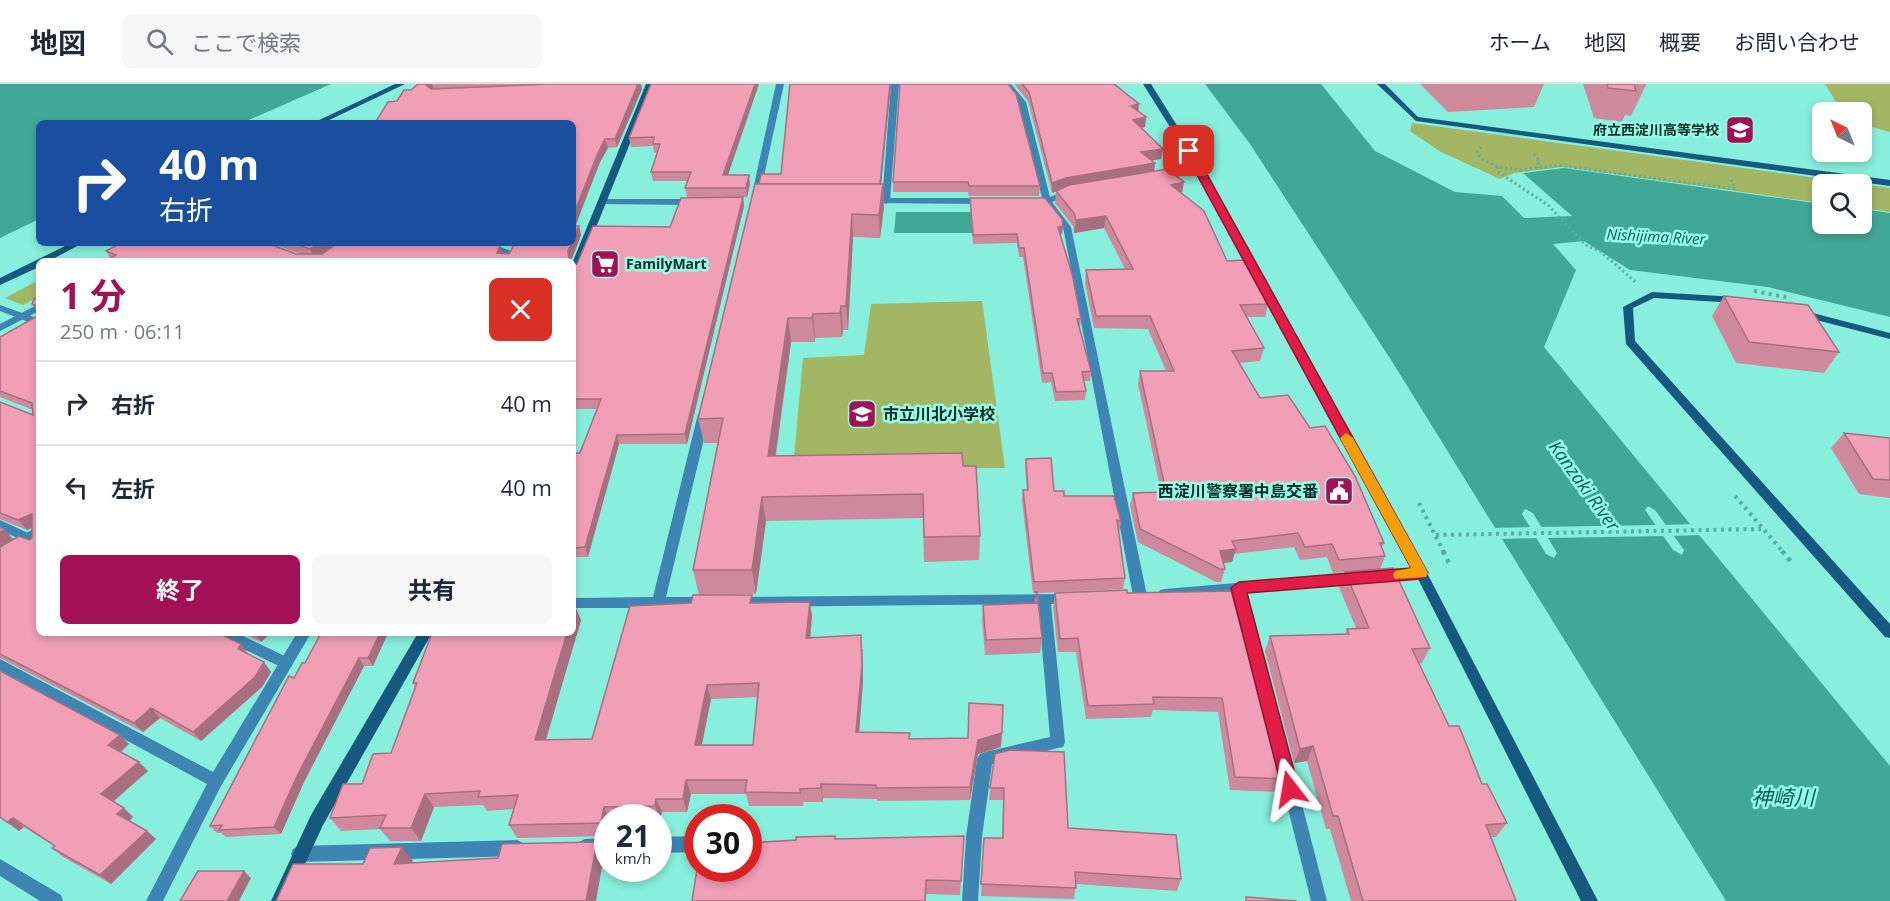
<!DOCTYPE html>
<html lang="ja">
<meta charset="utf-8">
<style>
:root{--surface:#fff;--page:#f6f6f7;--text:#1f2937;--muted:#747a83;--line:#e0e1e3;--accent:#a21155}
body{margin:0;font-family:"Open Sans","Noto Sans JP",sans-serif;background:var(--page);color:var(--text);height:100vh;display:flex;flex-direction:column;font-size:22px;white-space:nowrap}
*{box-sizing:border-box;margin:0}
p{font-size:20px;color:var(--muted)}
.icon{flex:none;width:33px;height:33px;fill:none;stroke:currentColor;stroke-width:2;stroke-linecap:round;stroke-linejoin:round}
.map{position:relative;flex:1;overflow:hidden}
.side{position:absolute;left:36px;top:174px;width:540px;height:378px;display:flex;flex-direction:column;background:var(--surface);border-radius:9px;box-shadow:0 3px 9px #0003}
.side>*{flex:none}
.banner{position:absolute;left:36px;top:36px;width:540px;height:126px;border-radius:9px;box-shadow:0 3px 9px #0003;background:#1a4fa0;color:#fff;overflow:hidden}
.needle{width:39px;rotate:317deg}
.tools{position:absolute;left:1812px;top:18px;display:grid;gap:12px}
.tools a{display:grid;place-items:center;width:60px;height:60px;border-radius:9px;background:var(--surface);box-shadow:0 3px 9px #0003;font-size:30px}
.speed{position:absolute;left:594px;top:720px;display:flex;gap:12px;font-size:30px;font-weight:700;text-align:center}
.speed>*{display:grid;place-content:center;width:78px;height:78px;border-radius:50%;background:var(--surface);box-shadow:0 3px 9px #0003;line-height:1}
.speed small{font-size:15px;font-weight:400}
.speed .limit{border:9px solid #d22;background:#fff;color:#111}
.pin{position:absolute;display:grid;place-items:center;width:51px;height:51px;color:#fff;margin:-26px;border-radius:12px;box-shadow:0 3px 9px #0006}
.me{position:absolute;width:66px;margin:-33px;rotate:346deg;stroke-linejoin:round;filter:drop-shadow(0 0 4px #0008)}
.turn{display:flex;align-items:center;gap:21px;height:126px;padding:0 24px;font-size:27px}
.turn .icon{width:78px;height:78px;stroke-width:2.5}
.turn b{display:block;font-size:42px;line-height:51px}
.round{display:grid;place-items:center;flex:none;width:63px;height:63px;border-radius:9px;background:var(--page)}
.head{display:flex;align-items:center;justify-content:space-between;height:102px;padding:0 24px}
h1{font-size:36px;font-weight:700;line-height:45px;color:var(--accent)}
.action{display:flex;gap:12px;margin-top:auto;padding:12px 24px}
.action a{flex:1;height:69px;border-radius:9px;background:var(--accent);color:#fff;font-size:24px;font-weight:700;line-height:69px;text-align:center}
.action a+a{background:var(--page);color:var(--text)}
ul{padding:0;list-style:none}
li{display:flex;align-items:center;gap:18px;height:84px;padding:0 24px;border-top:2px solid var(--line)}
li div{flex:1}
li b{display:block;font-size:22px}
li em{font-style:normal}
header{display:flex;align-items:center;gap:36px;box-sizing:border-box;height:84px;padding:0 30px;background:var(--surface);border-bottom:2px solid var(--line)}
header strong{font-size:28px}
nav{display:flex;gap:33px;margin-inline-start:auto;font-size:21px}
.search{width:420px;height:54px;background:var(--page);display:flex;align-items:center;gap:15px;box-sizing:border-box;padding:0 21px;border-radius:9px;color:var(--muted);font-size:22px}
.map>svg:first-child{display:block}
.green{fill:#a2b664}
.water{fill:#41a897;fill-rule:evenodd}
.pier{fill:#87efdb}
.lines{fill:none;stroke-linecap:round;stroke-linejoin:round}
.path-far2{stroke:#5cad9e;stroke-width:3;stroke-dasharray:2 3;stroke-linecap:butt}
.path-far1{stroke:#5cad9e;stroke-width:4;stroke-dasharray:3 4.5;stroke-linecap:butt}
.path{stroke:#5cad9e;stroke-width:4.5;stroke-dasharray:4 5;stroke-linecap:butt}
.lane{fill:#3e85b3;fill-rule:evenodd}
.street{fill:#3e85b3;fill-rule:evenodd}
.secondary{fill:#155880;fill-rule:evenodd}
.wall{fill:#ce899d;fill-rule:evenodd}
.shaded-wall{fill:#a86f80}
.building{fill:#f09fb7;stroke:#a86f80;stroke-width:1.5;fill-rule:evenodd}
.route{fill:#e11d48;stroke:#92132f;stroke-width:1.5}
.slow{fill:#f59e0b}
.labels{text-anchor:middle;stroke-width:5;stroke-linejoin:round;paint-order:stroke}
.far-poi-label{font-size:14px;font-weight:bold;fill:#082a25;stroke:#95fce8;text-anchor:end}
.far-water-label{font-size:15px;font-style:italic;fill:#035e53;stroke:#95fce8}
.poi-label{font-size:16px;font-weight:bold;fill:#082a25;stroke:#95fce8;text-anchor:start}
.water-label{font-size:18px;font-style:italic;fill:#035e53;stroke:#95fce8}
.near-water-label{font-size:21px;font-style:italic;fill:#035e53;stroke:#95fce8}
</style>
<header>
<strong>地図</strong>
<div class="search"><svg class="icon" aria-label="search" viewBox="0 0 24 24"><circle cx="10" cy="10" r="6"/><path d="M15 15l6 6"/></svg>ここで検索</div>
<nav><a>ホーム</a><a>地図</a><a>概要</a><a>お問い合わせ</a></nav>
</header>
<div class="map">
<svg width="1890" height="817" viewBox="0 0 1890 817">
<rect width="100%" height="100%" fill="#87efdb"/>
<g class="green">
<polygon points="1825,0 1890,0 1890,48 1862,40 1862,28 1842,28"/>
<polygon points="1412,39 1890,104 1890,128 1862,124 1862,100 1822,100 1822,119 1563,83 1514,89 1500,95 1439,67 1410,47"/>
<polygon points="39,196 39,212 23,221 5,214"/>
<polygon points="982,217 1005,384 793,385 803,274 864,271 871,220"/>
</g>
<g class="water">
<polygon points="0,0 331,0 242,39 39,39 39,135 0,154"/>
<path d="M1205,0H1321L1375,67L1455,108L1502,112L1524,134L1572,132L1523,89L1564,84L1822,120V140H1862V125L1890,129V233L1768,203L1630,186L1584,157L1553,160L1576,186L1544,263L1890,682V817H1726L1393,279L1250,60ZM1648,422L1655,426L1684,466L1682,471L1673,466L1645,426ZM1525,425L1533,429L1557,469L1554,474L1546,470L1522,430Z"/>
<polygon points="896,128 984,128 985,149 894,149"/>
</g>
<g class="pier">
<polygon points="1694,440 1703,451 1670,452 1662,441"/>
<polygon points="1658,441 1666,452 1544,454 1538,443"/>
<polygon points="1533,443 1540,454 1498,455 1491,444"/>
</g>
<g class="lines">
<g class="path-far2">
<polyline points="1481,63 1477,68 1482,75 1498,83 1521,86 1557,81 1735,105 1731,95"/>
<polyline points="1534,70 1539,76 1538,84"/>
<polyline points="1498,83 1498,88 1548,121 1586,161 1601,168 1637,199"/>
</g>
<g class="path-far1">
<polyline points="1754,207 1791,214"/>
<polyline points="1735,412 1784,469"/>
<polyline points="1419,419 1444,469"/>
<polyline points="1436,451 1761,445"/>
</g>
<g class="path">
<polyline points="1443,467 1451,483"/>
<polyline points="1782,467 1793,480"/>
</g>
<g class="lane">
<polygon points="891,0 899,0 890,117 886,120 882,117"/>
<polygon points="39,220 39,227 0,247 0,240"/>
<polygon points="0,436 39,454 39,464 0,446"/>
<polygon points="217,549 237,549 291,575 293,579 291,583 286,585 281,583 219,553"/>
</g>
<g class="street">
<polygon points="776,0 784,0 759,115 755,118 751,115"/>
<polygon points="1003,0 1011,0 1026,18 1050,113 1069,105 1073,108 1052,118 1071,143 1147,512 1145,516 1135,516 1133,512 1063,143 1045,120 1032,120 1028,117 1032,114 1042,114 1018,18"/>
<polygon points="1200,83 1203,84 1203,88 1158,96 1154,93 1158,90"/>
<polygon points="870,114 984,114 988,117 984,120 867,119 866,117"/>
<polygon points="601,115 696,115 700,118 696,121 598,120 597,118"/>
<polygon points="474,159 489,159 517,169 512,172"/>
<polygon points="0,221 39,235 39,242 0,227"/>
<polygon points="704,326 710,330 666,513 706,513 711,514 713,518 711,522 658,524 573,524 573,514 653,513 698,330"/>
<polygon points="39,441 39,452 0,477 0,466"/>
<polygon points="1421,484 1426,486 1427,489 1426,492 1421,494 1380,497 1375,495 1374,492 1375,489 1380,487"/>
<polygon points="1357,489 1362,490 1363,494 1362,498 1357,499 1247,508 1327,817 1311,817 1234,509 1165,515 1160,514 1158,510 1160,506 1165,505"/>
<polygon points="1069,510 1074,511 1076,515 1074,519 1051,520 1065,658 1063,663 1058,664 992,680 982,753 978,817 962,817 966,753 977,675 980,670 985,668 1050,653 1038,520 739,523 734,522 732,518 734,514 739,513"/>
<polygon points="297,549 311,549 221,702 163,817 146,817 207,700 0,588 0,575 213,688"/>
<polygon points="698,752 698,768 658,769 658,753"/>
<polygon points="608,754 608,770 585,771 579,768 577,763 579,758 585,755"/>
<polygon points="517,756 523,759 525,764 523,769 517,772 299,778 293,775 291,770 293,765 299,762"/>
<polygon points="0,775 61,811 63,817 40,817 0,792"/>
</g>
<g class="secondary">
<polygon points="395,0 405,0 323,39 313,39"/>
<polygon points="646,0 654,0 578,188 573,191 573,177"/>
<polygon points="1143,0 1151,0 1193,67 1427,489 1598,817 1581,817 1415,489 1185,67"/>
<polygon points="1377,0 1385,0 1418,33 1890,96 1890,102 1416,37"/>
<polygon points="71,159 83,159 49,177 39,177 39,183 0,201 0,194"/>
<polygon points="1652,208 1737,213 1742,216 1737,219 1654,214 1633,224 1635,257 1890,540 1890,554 1885,553 1626,260 1623,223"/>
<polygon points="1801,226 1890,249 1890,255 1797,231 1796,229"/>
<polygon points="418,549 432,549 323,741 288,817 271,817 311,731"/>
</g>
</g>
<g class="wall">
<polygon points="418,0 638,0 642,5 617,63 608,64 600,78 575,142 581,151 571,177 105,177 110,174 106,167 301,170 270,159 492,159 500,162 502,170 509,170 573,159 397,17"/>
<polygon points="651,0 728,91 750,100 747,113 687,113 685,104 688,97 653,97 651,88 657,68 654,69 653,62 631,63 629,54"/>
<polygon points="790,0 891,0 881,100 883,100 884,122 880,154 853,153 848,246 843,246 842,253 815,254 815,258 791,258 776,371 963,382 980,452 979,476 924,478 923,434 766,437 756,510 699,511 693,486 718,359 704,359 698,335 759,100 781,90"/>
<polygon points="900,0 1040,102 1039,112 969,112 968,108 893,108 893,98"/>
<polygon points="1014,0 1116,0 1114,0 1139,20 1138,27 1146,33 1145,43 1141,44 1161,75 1152,76 1155,79 1154,87 1182,110 1227,177 1268,220 1265,233 1247,233 1264,264 1260,277 1239,279 1260,314 1384,459 1382,463 1385,472 1380,485 1430,564 1422,579 1419,580 1449,642 1482,700 1507,739 1496,753 1491,753 1516,817 1351,817 1330,745 1326,745 1307,677 1294,679 1265,567 1270,552 1345,550 1347,545 1356,544 1339,503 1345,488 1333,489 1327,473 1300,476 1294,463 1234,470 1232,478 1223,479 1225,485 1221,498 1216,498 1138,458 1130,422 1133,409 1161,408 1138,300 1140,287 1166,287 1148,245 1094,244 1085,199 1086,186 1125,185 1104,144 1074,149 1073,142 1055,119 1056,107 1052,109 1028,17"/>
<polygon points="1420,0 1544,0 1534,23 1448,28"/>
<polygon points="1583,0 1645,0 1646,1 1631,32 1625,31 1622,38 1594,34"/>
<polygon points="743,113 744,122 687,360 619,360 588,473 573,473 573,369 580,369 597,325 573,325 573,182"/>
<polygon points="970,114 1063,142 1062,150 1060,151 1081,235 1080,244 1091,287 1090,297 1084,297 1086,307 1085,316 1055,317 1051,298 1042,299 1023,173 1019,173 1017,159 973,160"/>
<polygon points="497,159 510,159 508,162"/>
<polygon points="1724,212 1839,268 1824,289 1736,279 1712,232"/>
<polygon points="39,213 39,229 32,220"/>
<polygon points="39,231 39,549 241,560 248,570 271,588 262,603 201,657 160,634 143,648 0,574 0,443 4,445 13,455 29,456 32,454 32,444 27,446 0,435 0,318 33,331 33,326 0,313 0,253"/>
<polygon points="1844,349 1890,354 1890,414 1859,410 1831,364"/>
<polygon points="1026,375 1054,407 1121,438 1119,449 1125,494 1123,505 1038,509 1042,554 1040,569 985,571 982,536 983,521 1035,519 1036,509 1033,509 1022,417 1023,406 1027,406 1025,385"/>
<polygon points="1055,509 1127,509 1244,554 1287,695 1281,708 1230,706 1218,628 1153,626 1151,633 1086,635 1076,568 1058,568 1053,523"/>
<path d="M753,519L812,532L810,554L863,565V596L859,648L910,655L1001,663L978,670L970,716L877,717V715L823,714V718H803V722H749L746,710H691L687,728H662L660,735H658V734H608L607,752L517,754L509,741L514,725L487,727L483,721L434,723L421,757H390L380,745L341,747L330,734L391,669L415,603L413,599L581,536L546,655H592ZM758,613L753,661H702L711,615Z"/>
<polygon points="242,549 271,549 261,558"/>
<polygon points="321,549 388,549 373,582 364,582 304,698 281,750 226,753 221,749 217,749 210,742 294,594 305,579"/>
<polygon points="0,587 129,660 121,668 148,687 113,718 133,733 129,737 147,747 156,755 111,800 63,773 52,764 54,762 24,743 19,747 0,734"/>
<polygon points="995,670 1068,744 1181,795 1177,807 1076,800 1074,815 981,812 984,754 1002,754 1003,716 989,716"/>
<polygon points="835,752 836,755 963,766 960,811 926,810 926,817 692,817 796,756"/>
</g>
<g class="shaded-wall">
<polygon points="425,0 432,0 434,5 428,8"/>
<polygon points="638,0 641,0 642,5 617,63 615,55"/>
<polygon points="755,0 759,0 725,100 723,91"/>
<polygon points="890,0 891,0 880,112 880,102"/>
<polygon points="1139,20 1138,30 1131,22"/>
<polygon points="1146,33 1145,43 1131,46 1133,36"/>
<polygon points="605,55 608,64 600,78 573,148 573,132 598,69"/>
<polygon points="1163,65 1161,75 1140,78 1141,68"/>
<polygon points="1155,79 1154,89 1065,104 1052,109 1052,99 1066,94"/>
<polygon points="749,91 750,100 747,113 746,104"/>
<polygon points="1184,98 1182,110 1171,101"/>
<polygon points="883,100 884,122 880,154 879,131"/>
<polygon points="743,113 744,122 687,360 685,350"/>
<polygon points="852,130 853,153 848,246 846,222"/>
<polygon points="1106,132 1104,144 1074,149 1076,136"/>
<polygon points="579,142 581,151 571,177 569,177 568,167 572,159 573,159 573,155"/>
<polygon points="1063,142 1062,150 1057,151 1058,143"/>
<polygon points="320,159 339,159 315,175 310,165"/>
<polygon points="500,162 503,171 497,169"/>
<polygon points="841,222 843,246 842,253 840,229"/>
<polygon points="813,230 815,254 815,258 812,234"/>
<polygon points="788,234 791,258 772,396 768,372"/>
<polygon points="617,351 619,360 588,473 585,463"/>
<polygon points="762,413 766,437 756,510 752,486"/>
<polygon points="32,430 39,440 27,446 18,436"/>
<polygon points="4,445 13,455 0,463 0,448"/>
<polygon points="1236,465 1232,478 1216,480 1220,467"/>
<polygon points="810,518 812,532 809,569 806,554"/>
<polygon points="575,522 581,536 542,669 535,656 567,549 573,549 573,530"/>
<polygon points="254,549 271,549 261,558"/>
<polygon points="380,549 388,549 373,582 368,574"/>
<polygon points="861,551 863,596 858,662 856,648"/>
<polygon points="241,560 248,570 245,575 238,565"/>
<polygon points="359,574 364,582 304,698 281,750 274,743 298,690"/>
<polygon points="264,578 271,588 262,603 201,657 193,648"/>
<polygon points="707,601 711,615 699,674 695,661"/>
<polygon points="151,624 160,634 143,648 134,639"/>
<polygon points="1002,649 1001,663 978,670 970,716 970,703 978,656"/>
<polygon points="120,651 129,660 118,670 108,661"/>
<polygon points="1313,662 1307,677 1294,679 1300,665"/>
<polygon points="139,678 148,687 111,719 101,710"/>
<polygon points="686,696 691,710 687,728 683,715"/>
<polygon points="821,700 823,714 823,718 821,704"/>
<polygon points="425,710 434,723 421,757 411,744"/>
<polygon points="656,715 662,728 660,735 655,722"/>
<polygon points="604,723 609,734 608,734 607,752 601,739"/>
<polygon points="124,724 133,733 127,739 117,730"/>
<polygon points="13,734 24,743 19,747 7,738"/>
<polygon points="147,747 156,755 111,800 100,791"/>
<polygon points="597,758 604,772 596,817 586,817"/>
<polygon points="402,763 413,777 406,794 394,780"/>
<polygon points="244,787 251,794 239,817 227,817"/>
</g>
<g class="building">
<polygon points="418,0 425,0 431,5 549,0 638,0 615,55 605,55 598,69 573,132 573,39 375,39 388,18 397,17 404,6 411,6"/>
<polygon points="651,0 755,0 723,91 749,91 746,104 685,104 691,88 651,88 660,60 653,60 654,53 629,54"/>
<polygon points="790,0 890,0 880,100 759,100 761,90 781,90"/>
<polygon points="900,0 1008,0 1016,10 1040,102 969,102 968,98 893,98"/>
<polygon points="1022,0 1114,0 1139,20 1131,22 1146,33 1133,36 1163,65 1141,68 1155,79 1066,94 1052,99 1029,8"/>
<polygon points="1607,0 1634,0 1636,7 1608,4"/>
<polygon points="1167,85 1184,98 1171,101 1204,127 1227,177 1245,176 1268,220 1240,221 1264,264 1232,267 1260,314 1288,311 1310,344 1325,342 1355,392 1384,459 1380,459 1385,472 1339,476 1332,460 1305,463 1298,449 1232,457 1236,465 1220,467 1225,485 1220,485 1140,445 1133,409 1166,408 1140,287 1174,287 1150,232 1096,232 1086,186 1133,185 1106,132 1076,136 1074,129 1056,107 1069,101"/>
<polygon points="755,100 883,100 879,131 852,130 846,222 841,222 840,229 813,230 812,234 788,234 768,372 962,369 963,382 976,382 980,452 924,453 923,410 762,413 752,486 693,486 723,334 698,335"/>
<polygon points="743,113 685,350 617,351 585,463 573,464 573,369 580,369 601,315 573,315 573,182 577,180 593,142 670,143 681,114"/>
<polygon points="970,114 1045,114 1062,135 1063,142 1058,143 1072,190 1081,235 1077,235 1091,287 1082,288 1086,307 1056,308 1052,289 1043,289 1024,164 1019,164 1017,150 973,151"/>
<polygon points="573,142 579,142 573,155"/>
<polygon points="121,159 267,159 296,170 322,170 338,159 492,159 500,162 497,169 509,170 515,159 572,159 568,167 569,177 105,177 116,171 106,167"/>
<polygon points="292,159 320,159 310,165"/>
<polygon points="1724,212 1808,221 1839,268 1749,258"/>
<polygon points="39,213 39,223 32,220 34,215"/>
<polygon points="39,231 39,549 218,549 241,560 238,565 264,578 255,593 193,648 151,624 134,639 0,570 0,463 19,452 29,456 32,454 32,430 18,436 0,429 0,318 33,331 32,319 0,307 0,253"/>
<polygon points="1844,349 1890,354 1890,396 1873,395"/>
<polygon points="1051,374 1054,407 1064,407 1064,412 1114,412 1121,438 1117,436 1125,494 1034,498 1023,406 1028,406 1026,375"/>
<polygon points="1393,484 1430,564 1412,565 1449,642 1459,642 1482,700 1487,700 1507,739 1486,741 1516,817 1363,817 1338,732 1333,732 1313,662 1300,665 1270,552 1349,550 1347,545 1369,544 1345,488"/>
<polygon points="1127,506 1127,509 1231,507 1244,554 1251,554 1287,695 1235,693 1222,614 1153,613 1154,620 1088,622 1078,554 1060,555 1055,509"/>
<polygon points="1036,508 1037,508 1042,554 986,556 983,521 1038,519"/>
<path d="M693,511H752L750,519L810,518L806,554L861,551L862,582L856,648L910,649L909,655L968,654L969,619L1003,621L1002,649L978,656L970,703L876,704V701L821,700V704L800,705V709L745,708L747,696H686L683,715H656L655,722L604,723L601,739L509,741L518,711L478,713L480,707L425,710L411,744H380L386,731L330,734L343,700H362L373,670L391,669L417,599H413L432,549H567L535,656L592,655L630,522L691,519ZM759,599L753,661H695L707,601Z"/>
<polygon points="321,549 380,549 368,574 359,574 298,690 274,743 219,746 222,741 210,742 289,592 294,594 302,579 305,579"/>
<polygon points="0,587 120,651 108,661 139,678 101,710 124,724 117,730 147,747 100,791 52,764 55,762 13,734 7,738 0,733"/>
<polygon points="1010,666 1064,668 1068,744 1176,751 1181,795 1075,788 1076,804 981,800 984,754 1003,754 1004,704 990,704 995,670"/>
<polygon points="835,752 835,755 964,752 961,797 926,796 925,817 692,817 698,779 698,784 748,784 748,759 796,756 796,753"/>
<polygon points="597,758 586,817 276,817 293,780 363,780 370,764 402,763 394,780 498,774 502,760"/>
<polygon points="198,787 244,787 227,817 180,817"/>
<polygon points="1246,813 1297,817 1246,817"/>
</g>
<polygon class="route" points="1186,65 1194,67 1428,489 1420,495 1247,509 1299,705 1297,711 1290,713 1284,711 1282,705 1231,504 1239,498 1411,484 1184,67"/>
<polygon class="slow" points="1346,349 1353,354 1426,485 1428,489 1426,493 1395,495 1393,491 1395,487 1411,484 1340,354"/>
<defs>
<g id="school-square" transform="scale(1.5)"><rect x="-9" y="-9" width="18" height="18" rx="4" fill="#a21155" stroke="#95fce8"/><path d="M0-5L7-2L0 1L-7-2ZM-4 1L0 2.5L4 1V4Q0 6-4 4Z" fill="#fff"/></g>
<g id="supermarket-square" transform="scale(1.5)"><rect x="-9" y="-9" width="18" height="18" rx="4" fill="#a21155" stroke="#95fce8"/><path d="M-6-5.5h2.5l.6 2H6L4.5 2H-2.5L-4.4-4H-6ZM-1.5 3.2a1.3 1.3 0 1 0 .1 0ZM3 3.2a1.3 1.3 0 1 0 .1 0Z" fill="#fff"/></g>
<g id="civic-square" transform="scale(1.5)"><rect x="-9" y="-9" width="18" height="18" rx="4" fill="#a21155" stroke="#95fce8"/><path d="M-.6-6.5H3V-4.5H.6V-3L4-1V1h2V6H-6V1h2V-1L-.6-3ZM-1.2 2.5V6h2.4V2.5Z" fill="#fff"/></g>
</defs>
<g fill-rule="evenodd">
<use href="#school-square" x="1740" y="46"/>
<use href="#supermarket-square" x="605" y="180"/>
<use href="#school-square" x="862" y="330"/>
<use href="#civic-square" x="1339" y="407"/>
</g>
<g class="labels">
<g class="far-poi-label">
<text x="1719" y="51">府立西淀川高等学校</text>
<text x="626" y="185" text-anchor="start">FamilyMart</text>
</g>
<g class="far-water-label">
<text transform="translate(1656 153) rotate(3)" y="5">Nishijima River</text>
</g>
<g class="poi-label">
<text x="883" y="336">市立川北小学校</text>
<text x="1318" y="413" text-anchor="end">西淀川警察署中島交番</text>
</g>
<g class="water-label">
<text transform="translate(1584 402) rotate(54)" y="6">Kanzaki River</text>
</g>
<g class="near-water-label">
<text x="1783" y="721">神崎川</text>
</g>
</g>
</svg>
<div class="tools">
<a><svg class="needle" viewBox="-14 -14 28 28"><path d="M0-13l5 13h-10z" fill="#e53935"/><path d="M0 13l5-13h-10z" fill="#747a83"/></svg></a>
<a><svg class="icon" aria-label="search" viewBox="0 0 24 24"><circle cx="10" cy="10" r="6"/><path d="M15 15l6 6"/></svg></a>
</div>
<div class="speed"><div>21<small>km/h</small></div><div class="limit">30</div></div>
<div class="pin" style="left:1189px;top:67px;background:#d93025"><svg class="icon" aria-label="arrive" viewBox="0 0 24 24"><path d="M6 21V4h12l-3 4 3 4H6"/></svg></div>
<svg class="me" style="left:1290px;top:705px" viewBox="-20 -20 40 40"><path d="M0-17L14 15 0 8-14 15z" fill="#e11d48" stroke="#fff" stroke-width="4"/></svg>
<div class="banner">
<div class="turn"><svg class="icon" aria-label="right" viewBox="0 0 24 24"><path d="M7 20v-9h11M14 6l5 5-5 5"/></svg><div><b>40 m</b>右折</div></div>
</div>
<section class="side">
<div class="head"><div><h1>1 分</h1><p>250 m · 06:11</p></div><a class="round" style="background:#d93025;color:#fff"><svg class="icon" aria-label="close" viewBox="0 0 24 24"><path d="M6 6l12 12M18 6L6 18"/></svg></a></div>
<ul>
<li><svg class="icon" aria-label="right" viewBox="0 0 24 24"><path d="M7 20v-9h11M14 6l5 5-5 5"/></svg><div><b>右折</b></div><em>40 m</em></li>
<li><svg class="icon" aria-label="left" viewBox="0 0 24 24"><path d="M17 20v-9H6M10 6l-5 5 5 5"/></svg><div><b>左折</b></div><em>40 m</em></li>
</ul>
<div class="action"><a>終了</a><a>共有</a></div>
</section>
</div>
